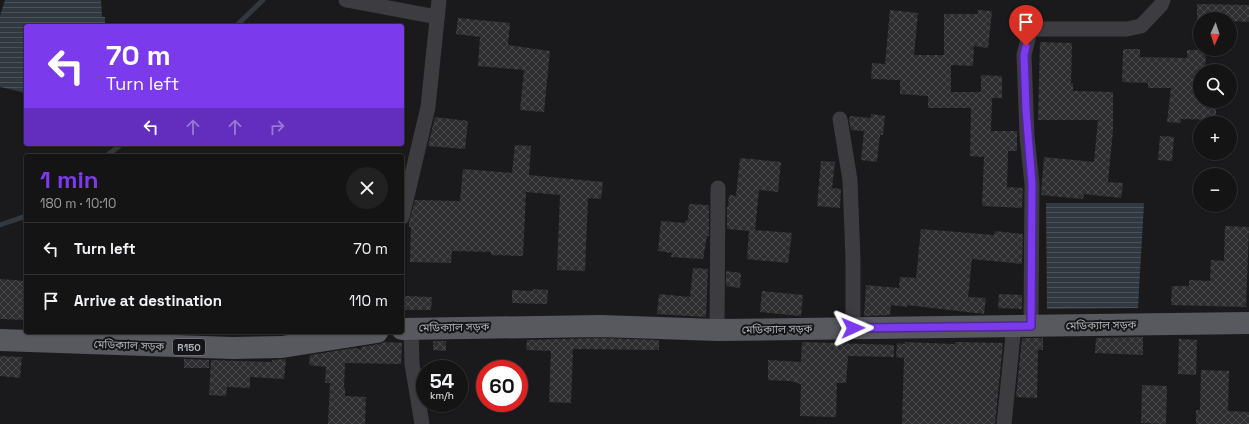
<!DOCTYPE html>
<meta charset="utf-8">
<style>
:root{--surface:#141415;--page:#212122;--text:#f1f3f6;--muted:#9d9ea0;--line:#333334;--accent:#7c3aed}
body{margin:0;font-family:"Space Grotesk","Noto Sans Bengali",sans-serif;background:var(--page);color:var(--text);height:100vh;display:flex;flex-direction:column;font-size:15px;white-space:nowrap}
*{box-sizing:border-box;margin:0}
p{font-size:13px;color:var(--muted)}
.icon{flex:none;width:22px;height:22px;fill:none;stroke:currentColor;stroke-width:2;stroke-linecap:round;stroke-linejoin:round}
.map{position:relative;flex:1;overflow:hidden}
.sheet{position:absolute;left:24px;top:154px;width:380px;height:180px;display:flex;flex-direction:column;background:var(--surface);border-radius:4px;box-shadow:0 1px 3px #0004,0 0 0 1px var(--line)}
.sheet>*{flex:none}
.banner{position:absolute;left:24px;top:24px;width:380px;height:122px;border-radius:4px;box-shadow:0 1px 3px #0004,0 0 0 1px var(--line);background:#7c3aed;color:#fff;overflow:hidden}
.needle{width:26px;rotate:183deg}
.tools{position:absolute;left:1193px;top:12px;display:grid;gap:8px}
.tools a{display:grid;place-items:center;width:44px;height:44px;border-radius:50%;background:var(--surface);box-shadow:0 1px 3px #0004,0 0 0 1px var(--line);font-size:20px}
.speed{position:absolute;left:416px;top:360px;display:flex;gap:8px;font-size:20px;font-weight:700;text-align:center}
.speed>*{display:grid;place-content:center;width:52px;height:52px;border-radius:50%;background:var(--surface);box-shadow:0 1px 3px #0004,0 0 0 1px var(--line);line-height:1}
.speed small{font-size:10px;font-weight:400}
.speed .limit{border:6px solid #d22;background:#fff;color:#111}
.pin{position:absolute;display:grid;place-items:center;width:34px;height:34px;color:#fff;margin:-41px -17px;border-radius:50% 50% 50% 0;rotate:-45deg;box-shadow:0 0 4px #0007}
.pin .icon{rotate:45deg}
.me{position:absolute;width:44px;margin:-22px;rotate:89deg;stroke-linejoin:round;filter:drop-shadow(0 0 3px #0008)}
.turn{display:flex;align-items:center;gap:14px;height:84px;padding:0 16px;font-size:18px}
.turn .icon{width:52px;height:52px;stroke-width:2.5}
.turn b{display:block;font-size:28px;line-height:34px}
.lanes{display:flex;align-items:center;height:38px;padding:0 16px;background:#0003;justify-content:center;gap:20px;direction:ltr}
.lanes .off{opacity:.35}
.round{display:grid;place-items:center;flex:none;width:42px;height:42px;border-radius:21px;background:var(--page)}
.overview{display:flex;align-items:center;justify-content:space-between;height:68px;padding:0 16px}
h1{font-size:24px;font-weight:700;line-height:30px;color:var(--accent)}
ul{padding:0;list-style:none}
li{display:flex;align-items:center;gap:12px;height:52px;padding:0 16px;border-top:1px solid var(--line)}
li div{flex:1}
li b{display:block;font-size:15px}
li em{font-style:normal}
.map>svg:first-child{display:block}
.water{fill:url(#water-rules)}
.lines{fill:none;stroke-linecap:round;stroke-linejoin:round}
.stream{stroke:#31383f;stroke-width:5}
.building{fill:url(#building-cross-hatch)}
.street{stroke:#3c3c41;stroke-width:15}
.primary{stroke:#58595f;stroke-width:22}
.route-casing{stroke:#51269a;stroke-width:10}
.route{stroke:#7c3aed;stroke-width:7}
.labels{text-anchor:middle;stroke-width:4;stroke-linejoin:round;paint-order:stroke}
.shield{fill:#151517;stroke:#808289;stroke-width:1}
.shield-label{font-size:10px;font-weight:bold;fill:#aeb1ba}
.street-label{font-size:11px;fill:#aeb1ba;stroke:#151517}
</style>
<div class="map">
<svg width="1249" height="424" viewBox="0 0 1249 424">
<defs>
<pattern id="water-rules" width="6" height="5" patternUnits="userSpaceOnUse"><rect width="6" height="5" fill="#31383f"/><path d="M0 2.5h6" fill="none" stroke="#4c5259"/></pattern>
<pattern id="building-cross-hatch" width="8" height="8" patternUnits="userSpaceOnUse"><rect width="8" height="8" fill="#2e2d30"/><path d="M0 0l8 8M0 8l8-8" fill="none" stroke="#4a494c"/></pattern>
</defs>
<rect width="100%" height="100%" fill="#1a1a1c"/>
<g class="water">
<polygon points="5,0 101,0 102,17 105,17 105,26 26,26 26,93 0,87 0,16"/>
<polygon points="1046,203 1144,203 1138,308 1047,309"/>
</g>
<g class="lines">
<g class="stream">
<polyline points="236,26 263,0"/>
<polyline points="106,156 122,144"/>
<polyline points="0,225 26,216"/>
</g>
</g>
<g class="building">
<polygon points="1197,4 1249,5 1249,22 1230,21 1230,19 1197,19"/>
<polygon points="890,10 918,13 914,55 944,55 944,14 978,14 978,10 992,11 988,48 974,46 973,66 951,65 951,92 981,92 981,75 1002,76 1002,98 992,98 991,131 1017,131 1017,151 1008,151 1007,187 1023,188 1022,208 982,206 984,157 970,156 971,108 928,108 928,96 900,94 900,80 871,79 872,63 885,64"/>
<polygon points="458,18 510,23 508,45 550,51 544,112 520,110 524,70 478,66 480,37 456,34"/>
<polygon points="1040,42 1072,43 1071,83 1073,83 1073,91 1113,92 1113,130 1108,182 1123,183 1121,198 1084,194 1083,199 1041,195 1044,157 1094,162 1098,120 1038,120"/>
<polygon points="1123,49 1140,49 1140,57 1187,58 1187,50 1206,50 1205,71 1200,71 1200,101 1216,101 1216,120 1181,119 1181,123 1167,122 1171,88 1148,88 1148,83 1122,82"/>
<polygon points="871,114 885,116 883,135 880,135 877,162 861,160 864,131 851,130 849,120 850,116 871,118"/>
<polygon points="435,117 468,121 465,149 428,146"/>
<polygon points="1160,136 1174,137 1172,161 1158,160"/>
<polygon points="515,145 531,146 529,175 603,182 601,199 588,198 585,271 557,270 560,195 526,192 523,256 491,255 491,252 452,251 451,263 410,262 411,227 409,227 409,222 415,200 460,201 463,169 512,173"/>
<polygon points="740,158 781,162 778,192 759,190 755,230 792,233 788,263 747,259 749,231 727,229 727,207 728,207 729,195 736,196"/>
<polygon points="821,161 835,162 832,188 841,189 840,208 817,206"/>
<polygon points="689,204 709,205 709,236 707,236 703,259 671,257 672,253 658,251 661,221 685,223 686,220 688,220"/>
<polygon points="1225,226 1249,227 1246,307 1171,305 1172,286 1189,286 1189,280 1210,281 1211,260 1224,261"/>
<polygon points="921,229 994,235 995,231 1023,234 1022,264 972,259 968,297 986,298 984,314 907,305 907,307 891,305 890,315 864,316 866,285 899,288 900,277 916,278"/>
<polygon points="693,268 708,269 706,317 657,314 659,294 690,297"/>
<polygon points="726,271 741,273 740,288 726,286"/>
<polygon points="0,279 26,281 26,320 0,319"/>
<polygon points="533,289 548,290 547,304 512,303 512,290 533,291"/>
<polygon points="762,291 803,295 801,316 760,312"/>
<polygon points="999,294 1022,295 1022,309 998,308"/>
<polygon points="405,296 432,297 431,310 405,310"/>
<polygon points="1143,337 1143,355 1095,353 1096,338"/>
<polygon points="601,338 659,340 659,350 573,349 571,403 549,402 551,351 526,350 527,340"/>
<polygon points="1022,338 1043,338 1043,350 1038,350 1037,398 1016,397"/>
<polygon points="1179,339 1197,340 1196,375 1178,374"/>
<polygon points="433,341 446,341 446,351 433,350"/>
<polygon points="384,342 402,343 401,364 345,363 344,388 345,388 345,396 366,397 365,424 328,424 330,383 325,383 326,367 309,365 310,355 354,348 361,349 361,347 379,344"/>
<polygon points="802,342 894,345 894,357 848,356 846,383 837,383 836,417 800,416 801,384 790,381 768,380 768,360 801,362"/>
<polygon points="905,342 955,344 955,342 1003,343 995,424 902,424 904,358 896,357 897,343 905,344"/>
<polygon points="0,356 22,357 20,378 0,376"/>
<polygon points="184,359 209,360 209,368 184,368"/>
<polygon points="286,359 284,379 250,377 250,388 227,387 226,396 209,395 211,360 272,362 272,360"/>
<polygon points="1201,370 1229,371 1228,411 1249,412 1249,424 1196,424 1196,410 1200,410"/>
<polygon points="1142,385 1167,386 1166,424 1141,423"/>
</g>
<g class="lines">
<g class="street">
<polyline points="346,0 437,17"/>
<polyline points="840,119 850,180 853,260 853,328"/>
<polyline points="402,217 428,107 439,0"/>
<polyline points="1031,326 1032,184 1027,136 1024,55 1030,31 1037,29 1127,29 1141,26 1161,5 1163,0"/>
<polyline points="411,328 412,364 422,424"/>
<polyline points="717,330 718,188"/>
<polyline points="1004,424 1014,326"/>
</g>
<g class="primary">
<polyline points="402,329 601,326 717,330 1249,323"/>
<polyline points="0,340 233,348 282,347 377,332"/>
</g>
</g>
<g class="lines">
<g class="route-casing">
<polyline id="route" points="853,328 1031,326 1032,184 1026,109 1024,55 1026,46"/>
</g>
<use href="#route" class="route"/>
</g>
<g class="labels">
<rect class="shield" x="173" y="339" width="32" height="16" rx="3"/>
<g class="shield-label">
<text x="189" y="351">R150</text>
</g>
<g class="street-label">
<text transform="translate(1101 325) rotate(-1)" y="4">মেডিক্যাল সড়ক</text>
<text transform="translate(454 327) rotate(-1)" y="4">মেডিক্যাল সড়ক</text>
<text transform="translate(777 329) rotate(-1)" y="4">মেডিক্যাল সড়ক</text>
<text transform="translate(129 345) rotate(2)" y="4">মেডিক্যাল সড়ক</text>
</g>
</g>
</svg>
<div class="tools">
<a><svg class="needle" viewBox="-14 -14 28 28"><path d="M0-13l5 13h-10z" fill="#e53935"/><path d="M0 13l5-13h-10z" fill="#9d9ea0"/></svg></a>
<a><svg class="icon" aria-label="search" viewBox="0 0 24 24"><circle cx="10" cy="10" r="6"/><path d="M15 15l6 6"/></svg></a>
<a>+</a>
<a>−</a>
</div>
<div class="speed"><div>54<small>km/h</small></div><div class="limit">60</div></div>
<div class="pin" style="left:1026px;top:46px;background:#d93025"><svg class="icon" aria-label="arrive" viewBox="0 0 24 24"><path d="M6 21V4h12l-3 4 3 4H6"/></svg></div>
<svg class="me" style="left:853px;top:328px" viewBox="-20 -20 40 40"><path d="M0-17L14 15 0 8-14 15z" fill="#7c3aed" stroke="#fff" stroke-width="4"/></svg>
<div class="banner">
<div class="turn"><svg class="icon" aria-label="left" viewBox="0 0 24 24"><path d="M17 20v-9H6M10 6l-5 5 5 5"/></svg><div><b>70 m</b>Turn left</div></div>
<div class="lanes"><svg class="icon" aria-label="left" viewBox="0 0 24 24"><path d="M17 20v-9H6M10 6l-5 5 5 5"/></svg><svg class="icon off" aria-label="ahead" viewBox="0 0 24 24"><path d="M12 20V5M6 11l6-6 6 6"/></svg><svg class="icon off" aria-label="ahead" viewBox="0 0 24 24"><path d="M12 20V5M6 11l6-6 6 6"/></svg><svg class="icon off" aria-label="right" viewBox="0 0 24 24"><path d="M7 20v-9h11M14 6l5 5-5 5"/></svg></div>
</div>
<section class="sheet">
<div class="overview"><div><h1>1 min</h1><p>180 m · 10:10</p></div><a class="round"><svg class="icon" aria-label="close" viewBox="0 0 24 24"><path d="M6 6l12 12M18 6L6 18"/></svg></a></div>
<ul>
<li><svg class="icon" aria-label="left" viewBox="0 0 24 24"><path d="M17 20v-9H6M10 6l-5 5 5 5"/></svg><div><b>Turn left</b></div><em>70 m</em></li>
<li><svg class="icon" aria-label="arrive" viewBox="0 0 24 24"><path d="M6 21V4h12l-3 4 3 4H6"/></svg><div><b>Arrive at destination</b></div><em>110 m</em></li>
</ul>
</section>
</div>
